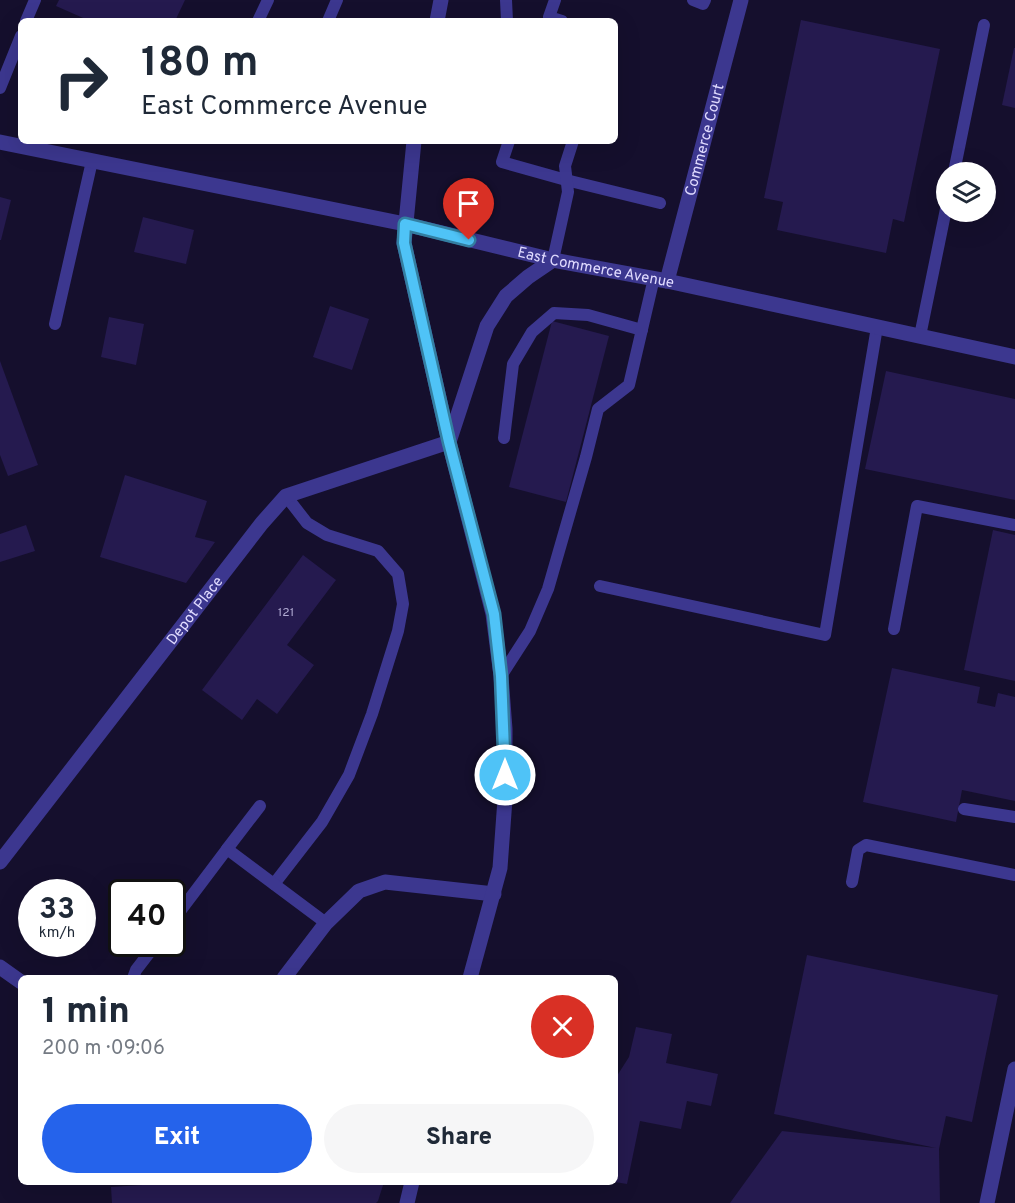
<!DOCTYPE html>
<meta charset="utf-8">
<style>
:root{--surface:#fff;--page:#f6f6f7;--text:#1f2937;--muted:#747a83;--accent:#2563eb}
body{margin:0;font-family:Overpass,sans-serif;background:var(--page);color:var(--text);height:100vh;display:flex;flex-direction:column;font-size:22px;white-space:nowrap}
*{box-sizing:border-box;margin:0}
p{font-size:20px;color:var(--muted)}
.icon{flex:none;width:33px;height:33px;fill:none;stroke:currentColor;stroke-width:2;stroke-linecap:round;stroke-linejoin:round}
.map{position:relative;flex:1;overflow:hidden}
.panel{position:absolute;left:18px;top:975px;width:600px;height:210px;display:flex;flex-direction:column;background:var(--surface);border-radius:9px;box-shadow:0 6px 24px #0002}
.panel>*{flex:none}
.hud{position:absolute;left:18px;top:18px;width:600px;height:126px;border-radius:9px;box-shadow:0 6px 24px #0002;background:#fff;color:var(--text);overflow:hidden}
.buttons{position:absolute;left:936px;top:162px;display:grid;gap:12px}
.buttons a{display:grid;place-items:center;width:60px;height:60px;border-radius:50%;background:var(--surface);box-shadow:0 6px 24px #0002;font-size:30px}
.speed{position:absolute;left:18px;top:879px;display:flex;gap:12px;font-size:30px;font-weight:700;text-align:center}
.speed>*{display:grid;place-content:center;width:78px;height:78px;border-radius:50%;background:var(--surface);box-shadow:0 6px 24px #0002;line-height:1}
.speed small{font-size:15px;font-weight:400}
.speed .limit{border:3px solid #111;border-radius:9px;background:#fff;color:#111}
.pin{position:absolute;display:grid;place-items:center;width:51px;height:51px;color:#fff;margin:-62px -26px;border-radius:50% 50% 50% 0;rotate:-45deg;box-shadow:0 0 6px #0007}
.pin .icon{rotate:45deg}
.me{position:absolute;width:66px;margin:-33px;rotate:0deg;stroke-linejoin:round;filter:drop-shadow(0 0 4px #0008)}
.turn{display:flex;align-items:center;gap:21px;height:126px;padding:0 24px;font-size:27px}
.turn .icon{width:78px;height:78px;stroke-width:2.5}
.turn b{display:block;font-size:42px;line-height:51px}
.round{display:grid;place-items:center;flex:none;width:63px;height:63px;border-radius:32px;background:var(--page)}
.overview{display:flex;align-items:center;justify-content:space-between;height:102px;padding:0 24px}
h1{font-size:36px;font-weight:800;line-height:45px}
.button{display:flex;gap:12px;margin-top:auto;padding:12px 24px}
.button a{flex:1;height:69px;border-radius:36px;background:var(--accent);color:#fff;font-size:24px;font-weight:800;line-height:69px;text-align:center}
.button a+a{background:var(--page);color:var(--text)}
.map>svg:first-child{display:block}
.building{fill:#251a4f}
.lines{fill:none;stroke-linecap:round;stroke-linejoin:round}
.service{stroke:#3c378f;stroke-width:12}
.minor{stroke:#3c378f;stroke-width:15}
.tertiary{stroke:#3c378f;stroke-width:15}
.route-casing{stroke:#337fa1;stroke-width:15}
.route{stroke:#4fc3f7;stroke-width:10}
.labels{text-anchor:middle;stroke-width:6;stroke-linejoin:round;paint-order:stroke}
.number-label{font-size:12px;fill:#b1abd3}
.street-label{font-size:15px;fill:#e0dbff;stroke:#150f2d}
</style>
<div class="map">
<svg width="1015" height="1203" viewBox="0 0 1015 1203">
<rect width="100%" height="100%" fill="#150f2d"/>
<g class="building">
<polygon points="59,0 185,0 175,21 90,21 56,6"/>
<polygon points="801,20 940,49 904,222 893,219 886,253 777,230 783,202 764,198"/>
<polygon points="1014,48 1015,48 1015,108 1002,105"/>
<polygon points="0,197 11,200 1,240 0,240"/>
<polygon points="143,217 194,230 186,264 134,252"/>
<polygon points="330,306 369,319 352,370 313,357"/>
<polygon points="109,317 144,324 136,365 101,357"/>
<polygon points="552,321 609,336 566,502 509,487"/>
<polygon points="0,361 38,465 8,476 0,455"/>
<polygon points="886,371 1015,399 1015,500 865,469"/>
<polygon points="125,475 207,501 195,537 215,542 186,583 100,557"/>
<polygon points="26,525 35,551 0,562 0,534"/>
<polygon points="993,530 1015,535 1015,681 964,670"/>
<polygon points="303,555 336,580 287,645 314,665 277,714 257,699 242,720 202,690"/>
<polygon points="892,668 980,687 977,703 995,707 998,693 1015,697 1015,801 962,790 956,822 863,802"/>
<polygon points="807,955 998,995 972,1122 946,1116 939,1149 940,1203 730,1203 782,1131 936,1148 774,1114"/>
<polygon points="636,1027 672,1034 666,1063 718,1074 711,1106 687,1101 681,1129 640,1121 627,1184 615,1182 615,1079 629,1057"/>
<polygon points="189,1182 384,1182 378,1201 376,1203 112,1203 111,1187"/>
</g>
<g class="lines">
<g class="service">
<polyline points="506,0 507,21"/>
<polyline points="555,0 549,17 562,21"/>
<polyline points="693,0 703,4 705,0"/>
<polyline points="26,21 35,0"/>
<polyline points="258,21 268,0"/>
<polyline points="328,21 337,0"/>
<polyline points="0,88 21,36"/>
<polyline points="509,141 502,162 566,180 660,203"/>
<polyline points="954,172 984,25"/>
<polyline points="553,260 568,192 565,166 573,141"/>
<polyline points="55,324 92,161"/>
<polyline points="920,336 946,209"/>
<polyline points="504,438 513,364 532,332 554,313 588,315 642,330"/>
<polyline points="600,586 825,635 877,327"/>
<polyline points="894,629 917,506 1015,525"/>
<polyline points="501,676 530,631 548,589 586,457 598,409 629,385 654,278"/>
<polyline points="964,809 1015,817"/>
<polyline points="227,849 260,806"/>
<polyline points="852,882 858,850 866,845 1015,875"/>
<polyline points="274,884 322,822 349,775 372,714 398,631 403,604 398,574 378,551 327,535 307,523 286,496"/>
<polyline points="172,922 227,849 326,923"/>
<polyline points="133,978 136,970 156,944"/>
</g>
<g class="minor">
<path id="s1" d="M0,142L405,224L553,260L667,281L1015,357"/>
<path id="s2" d="M667,281L741,0"/>
<path id="s3" d="M0,862L262,523L286,496L449,442"/>
<polyline points="0,967 21,982"/>
<polyline points="284,978 326,923 359,891 385,882 494,894"/>
</g>
<g class="tertiary">
<polyline points="437,21 441,0"/>
<polyline points="414,141 404,243 449,442 493,614 501,676 505,729 505,799 500,868 470,978"/>
<polyline points="449,442 487,326 506,296 528,277 553,260"/>
<polyline points="407,1203 412,1182"/>
<polyline points="987,1203 1015,1069"/>
</g>
</g>
<g class="lines">
<g class="route-casing">
<polyline id="route" points="469,240 405,224 404,243 449,442 494,614 501,676 505,775"/>
</g>
<use href="#route" class="route"/>
</g>
<g class="labels">
<g class="number-label">
<text x="286" y="616">121</text>
</g>
<g class="street-label">
<text dy="5" stroke="none"><textPath href="#s2" startOffset="146">Commerce Court</textPath></text>
<text dy="5" stroke="none"><textPath href="#s1" startOffset="609">East Commerce Avenue</textPath></text>
<text dy="5" stroke="none"><textPath href="#s3" startOffset="318">Depot Place</textPath></text>
</g>
</g>
</svg>
<div class="buttons">
<a><svg class="icon" aria-label="layers" viewBox="0 0 24 24"><path d="M12 4l9 5-9 5-9-5zM3 14l9 5 9-5"/></svg></a>
</div>
<div class="speed"><div>33<small>km/h</small></div><div class="limit">40</div></div>
<div class="pin" style="left:469px;top:240px;background:#d93025"><svg class="icon" aria-label="arrive" viewBox="0 0 24 24"><path d="M6 21V4h12l-3 4 3 4H6"/></svg></div>
<svg class="me" style="left:505px;top:775px" viewBox="-20 -20 40 40"><circle r="17" fill="#4fc3f7" stroke="#fff" stroke-width="3"/><path d="M0-11L8 9 0 5-8 9z" fill="#fff"/></svg>
<div class="hud">
<div class="turn"><svg class="icon" aria-label="right" viewBox="0 0 24 24"><path d="M7 20v-9h11M14 6l5 5-5 5"/></svg><div><b>180 m</b>East Commerce Avenue</div></div>
</div>
<section class="panel">
<div class="overview"><div><h1>1 min</h1><p>200 m · 09:06</p></div><a class="round" style="background:#d93025;color:#fff"><svg class="icon" aria-label="close" viewBox="0 0 24 24"><path d="M6 6l12 12M18 6L6 18"/></svg></a></div>
<div class="button"><a>Exit</a><a>Share</a></div>
</section>
</div>
